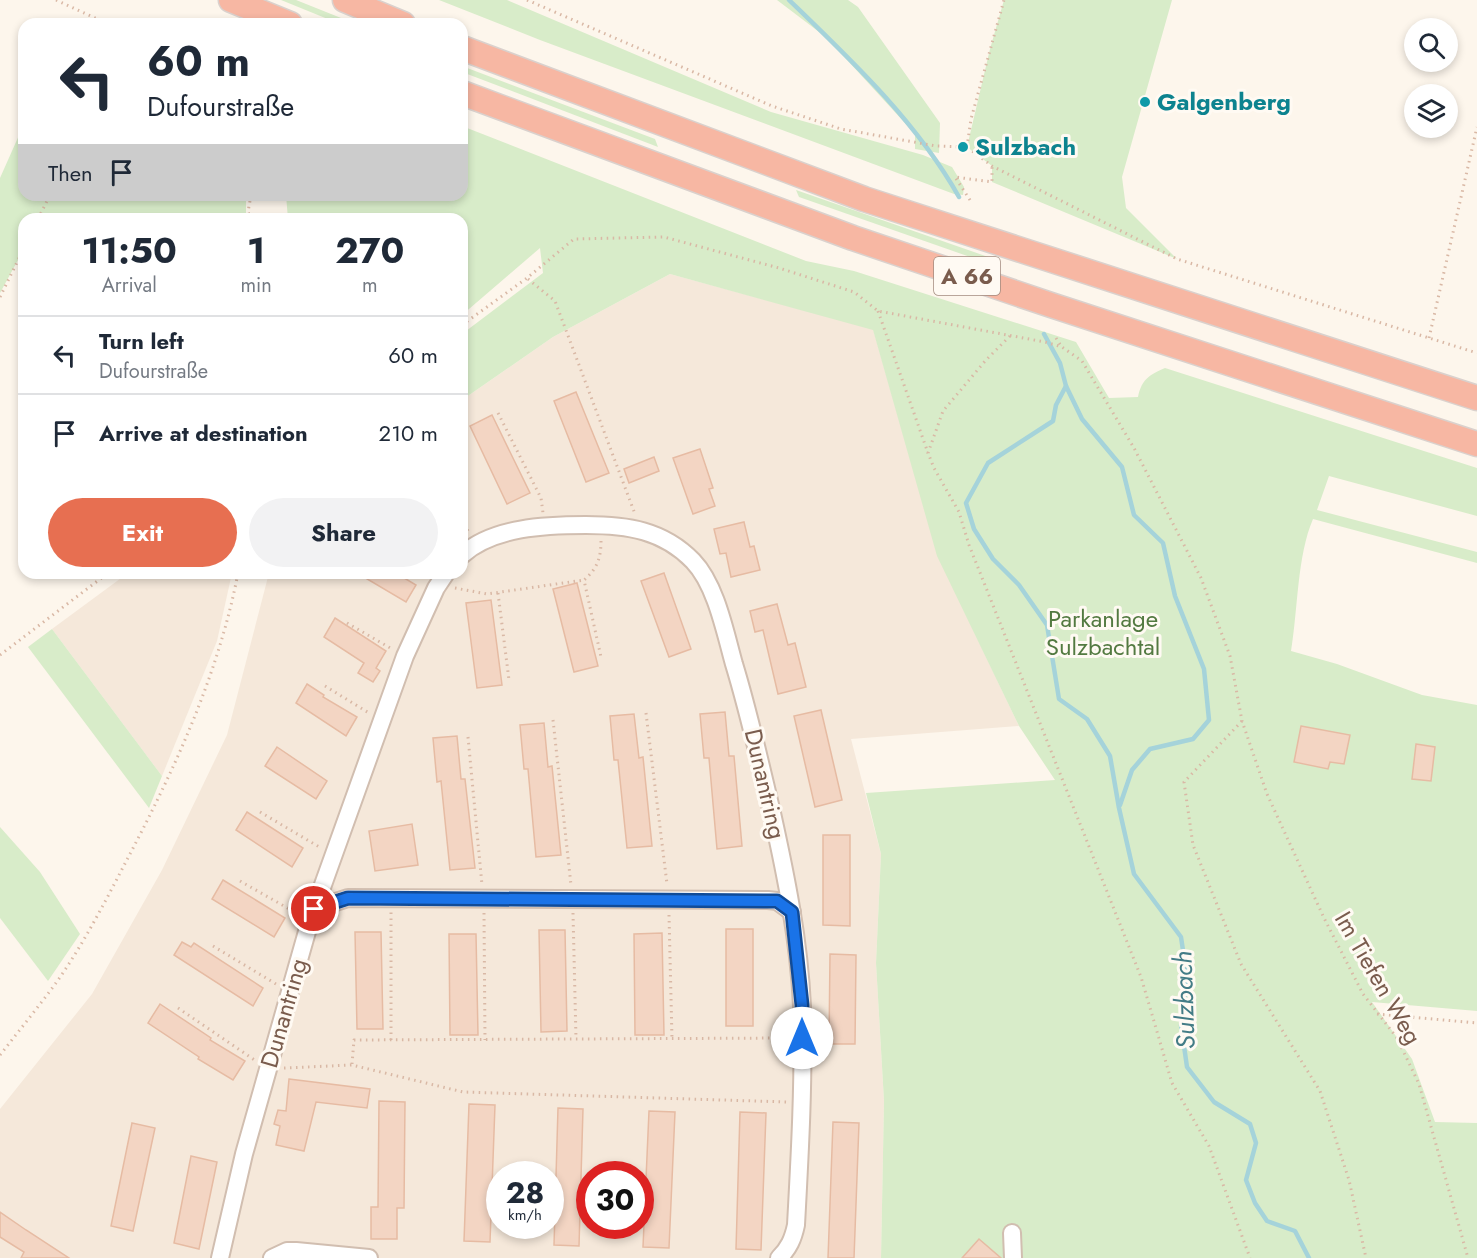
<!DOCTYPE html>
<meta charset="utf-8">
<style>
:root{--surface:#fff;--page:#f2f2f3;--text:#1f2937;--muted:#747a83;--line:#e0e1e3;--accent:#e76f51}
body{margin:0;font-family:Jost,sans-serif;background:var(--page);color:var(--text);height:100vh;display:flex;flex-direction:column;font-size:22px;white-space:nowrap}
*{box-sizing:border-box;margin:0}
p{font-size:20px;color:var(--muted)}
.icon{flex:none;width:33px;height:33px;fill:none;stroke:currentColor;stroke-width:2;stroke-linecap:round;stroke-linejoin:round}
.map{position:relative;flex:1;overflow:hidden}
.drawer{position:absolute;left:18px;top:213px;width:450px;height:366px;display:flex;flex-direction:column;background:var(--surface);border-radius:18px;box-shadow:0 3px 9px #0003}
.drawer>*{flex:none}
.banner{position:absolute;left:18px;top:18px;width:450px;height:183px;border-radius:18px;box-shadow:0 3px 9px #0003;background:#fff;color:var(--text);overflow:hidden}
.controls{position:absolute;left:1404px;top:18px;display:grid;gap:12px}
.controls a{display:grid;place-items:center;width:54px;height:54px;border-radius:50%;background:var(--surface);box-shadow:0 3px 9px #0003;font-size:30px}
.speed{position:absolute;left:486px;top:1161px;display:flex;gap:12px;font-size:30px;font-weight:700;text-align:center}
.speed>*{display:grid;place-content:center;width:78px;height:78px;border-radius:50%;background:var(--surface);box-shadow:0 3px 9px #0003;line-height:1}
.speed small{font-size:15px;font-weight:400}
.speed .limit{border:9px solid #d22;background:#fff;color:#111}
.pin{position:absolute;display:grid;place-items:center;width:51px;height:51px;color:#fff;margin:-26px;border:3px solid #fff;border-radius:50%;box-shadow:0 2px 6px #0007}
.me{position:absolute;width:66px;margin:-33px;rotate:0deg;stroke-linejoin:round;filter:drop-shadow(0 0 4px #0008)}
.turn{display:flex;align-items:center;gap:21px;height:126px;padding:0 30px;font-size:27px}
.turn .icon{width:78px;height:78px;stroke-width:2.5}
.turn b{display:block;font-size:42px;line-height:51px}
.then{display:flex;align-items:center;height:57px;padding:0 30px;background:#0003;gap:12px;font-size:22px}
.eta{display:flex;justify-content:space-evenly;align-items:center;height:102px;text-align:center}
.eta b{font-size:36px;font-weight:700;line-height:42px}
.action{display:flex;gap:12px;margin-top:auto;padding:12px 30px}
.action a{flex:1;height:69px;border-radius:36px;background:var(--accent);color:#fff;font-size:24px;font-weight:700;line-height:69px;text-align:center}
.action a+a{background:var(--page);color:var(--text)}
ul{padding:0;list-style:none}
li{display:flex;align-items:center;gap:18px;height:78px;padding:0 30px;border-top:2px solid var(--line)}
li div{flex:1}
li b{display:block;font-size:22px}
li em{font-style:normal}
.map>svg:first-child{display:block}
.residential{fill:#f5e8da;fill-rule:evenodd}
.green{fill:#d8ecc9}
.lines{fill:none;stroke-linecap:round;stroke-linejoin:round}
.stream{stroke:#a5d3da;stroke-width:4.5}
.building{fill:#f3d5c3;stroke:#e6bba3;stroke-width:1.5}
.minor-casing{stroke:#d1beb0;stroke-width:20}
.highway-casing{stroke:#dad1cd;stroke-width:27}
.path{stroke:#d9b8a5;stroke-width:3;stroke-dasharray:1.5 4.5;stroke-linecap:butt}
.minor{stroke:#fff;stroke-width:16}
.highway{stroke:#f7b7a3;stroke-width:24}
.route-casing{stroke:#114b97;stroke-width:15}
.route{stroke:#1a73e8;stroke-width:10}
.culture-dot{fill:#0f9aa8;stroke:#fffaf3;stroke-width:2}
.labels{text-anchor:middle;stroke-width:6;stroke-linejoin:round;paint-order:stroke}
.shield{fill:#fffaf3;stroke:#a28b7f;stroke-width:1.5}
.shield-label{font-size:22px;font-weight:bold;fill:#7a5c4d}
.culture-label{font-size:24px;font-weight:bold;fill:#0d838f;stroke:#fffaf3;text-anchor:start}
.park-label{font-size:24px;fill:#537a41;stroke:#fffaf3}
.street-label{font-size:24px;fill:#7a5c4d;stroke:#fffaf3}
.water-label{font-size:26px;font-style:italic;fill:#437c86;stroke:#fffaf3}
</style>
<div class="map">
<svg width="1477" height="1258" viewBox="0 0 1477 1258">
<rect width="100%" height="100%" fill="#fdf6ec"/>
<g class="residential">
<path d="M670,274L873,329L938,556L1019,726L851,739L881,854L876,963L884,1101L881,1258H0V1109L92,994L162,870L227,735L269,573H462V400L553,337ZM500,1174H550V1226H500ZM590,1174H640V1226H590Z"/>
<polygon points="128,573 232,573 217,641 162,776 52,629"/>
</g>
<g class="green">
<polygon points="281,0 296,0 356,24 340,24"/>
<polygon points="439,0 507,0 771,112 923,155 952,167 964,187 963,195 954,194 540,40"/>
<polygon points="777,0 848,0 858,7 940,123 939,153 915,149 915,134 827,38"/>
<polygon points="1004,0 1172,0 1122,177 1126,208 1177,259 992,182 992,166 967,147 990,49"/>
<polygon points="462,66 655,139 658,147 462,72"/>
<polygon points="24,124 24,195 246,195 246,219 24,219 24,249 0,293 0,178"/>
<path d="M462,126L806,261L854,271L1076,342L1109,398L1138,397C1142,379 1149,375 1165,368L1477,468V516L1329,476L1317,510L1477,552V563L1313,519C1297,556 1298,610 1291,651L1337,664L1422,695L1477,705V1011L1372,1002L1412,1059L1435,1122L1477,1123V1258H881L884,1101L876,963L881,854L866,793L1055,780L1019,726L937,556L873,330L670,274L553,337L462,400V334L543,273L540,248L462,315V219H288L286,195H462Z"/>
<polygon points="796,190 994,259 993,265 799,197"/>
<polygon points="52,629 162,776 149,808 28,647"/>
<polygon points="0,827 40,872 80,934 48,981 0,918"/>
</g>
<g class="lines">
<g class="stream">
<path d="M789,0C851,60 916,121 959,197"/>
<polyline points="1044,334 1060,363 1066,386 1056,405 1053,421 988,463 966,503 974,529 993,559 1019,585 1047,625 1059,699 1087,719 1110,756 1119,808 1134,874 1181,937 1187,977 1181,1025 1187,1067 1214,1102 1250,1124 1256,1143 1246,1180 1255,1203 1267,1221 1295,1231 1309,1258"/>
<polyline points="1066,386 1082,419 1122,467 1134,515 1163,543 1175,596 1204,669 1209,720 1193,739 1150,749 1132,770 1120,805"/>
</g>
</g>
<g class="building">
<polygon points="576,392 609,473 586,482 554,401"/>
<polygon points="492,415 530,493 507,504 470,426"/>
<polygon points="700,449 713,488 709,489 715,506 693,514 673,458"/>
<polygon points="654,457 659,471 629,483 624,469"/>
<polygon points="744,522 750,547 754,546 760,570 731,577 726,553 720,554 714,529"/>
<polygon points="357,573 396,573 416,585 406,602"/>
<polygon points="664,573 691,649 669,657 641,581"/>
<polygon points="577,583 598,666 574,672 553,589"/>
<polygon points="491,600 502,685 477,688 466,603"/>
<polygon points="777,604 788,645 795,643 806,687 778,694 763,630 755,632 750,611"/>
<polygon points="335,618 386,651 376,668 380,671 373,682 358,673 364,663 324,637"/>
<polygon points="307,684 324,695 323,697 357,717 346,736 296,703"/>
<polygon points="821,710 842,800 815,807 794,716"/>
<polygon points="725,712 729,756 734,756 742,846 717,849 709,758 704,758 700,714"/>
<polygon points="634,714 639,758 643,757 652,846 627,848 618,760 614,760 610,716"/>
<polygon points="544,723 548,767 552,766 561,855 536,857 528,769 524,769 520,725"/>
<polygon points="1301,726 1350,735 1344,764 1330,762 1328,769 1294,762"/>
<polygon points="457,736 461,779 465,779 475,868 450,870 441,781 437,782 433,738"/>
<polygon points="1416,744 1435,747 1431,781 1412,779"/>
<polygon points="277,747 327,781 316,799 265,766"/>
<polygon points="247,812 303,848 292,867 236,830"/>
<polygon points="412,824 418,865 375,871 369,831"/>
<polygon points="823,835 850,835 850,926 823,925"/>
<polygon points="223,880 285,918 274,937 212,899"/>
<rect x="726" y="929" width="27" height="97"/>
<polygon points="539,930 565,930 567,1031 541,1032"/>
<polygon points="355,932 381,932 383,1029 357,1029"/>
<polygon points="662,933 664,1035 635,1035 634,934"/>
<polygon points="449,934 476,934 478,1035 450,1035"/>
<polygon points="182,942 191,947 194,943 263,988 253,1006 174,955"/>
<polygon points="830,954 856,955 855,1044 829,1044"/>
<polygon points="160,1004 211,1038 210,1040 245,1061 233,1080 198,1059 199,1057 148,1023"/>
<polygon points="289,1079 370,1089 367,1108 316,1102 304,1151 276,1145 280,1126 274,1124 278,1110 286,1111"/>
<polygon points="379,1101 405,1102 404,1208 397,1208 397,1239 371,1239 371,1207 378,1207"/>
<polygon points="469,1104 495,1105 490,1242 464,1241"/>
<polygon points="558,1108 583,1109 579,1246 554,1245"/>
<polygon points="649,1111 675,1112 669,1248 643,1247"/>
<polygon points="740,1112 766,1113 761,1250 736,1249"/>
<polygon points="833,1122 859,1123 854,1258 828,1258"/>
<polygon points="132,1123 155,1128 133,1231 111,1226"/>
<polygon points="191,1156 217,1162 199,1249 174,1243"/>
<polygon points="0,1212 26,1230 69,1258 21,1258 24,1252 0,1237"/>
<polygon points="979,1239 1001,1258 962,1258"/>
</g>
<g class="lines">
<g class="minor-casing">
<g id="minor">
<path d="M462,555C493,527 546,525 586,525C627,525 663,530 693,561C716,585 725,632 734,664C749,713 760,763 772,813C786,876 799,940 802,1006C804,1079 800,1152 796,1225C793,1239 789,1248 779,1258"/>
<polyline points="314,909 348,898 768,900 777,901 792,912"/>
<polyline points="1012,1233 1013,1258"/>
<polyline points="220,1258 244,1154 310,921 405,656 436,588 446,573"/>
<polyline points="272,1258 287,1251 296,1251 369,1258"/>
</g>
</g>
<g class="highway-casing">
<g id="highway">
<polyline points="231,0 290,24"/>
<polyline points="345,0 403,24"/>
<polyline points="462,48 864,199 1477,398"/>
<polyline points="462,93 853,238 1051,305 1477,444"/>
</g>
</g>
<g class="path">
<polyline points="56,0 108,24"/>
<polyline points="527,0 772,106 841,129 936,146 967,147 992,166 1177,259 1477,353"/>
<polyline points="967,147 971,119 1004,0"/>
<polyline points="251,195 248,212 251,219"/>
<polyline points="970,200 955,177 992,182 992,166"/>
<polyline points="38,219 50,195"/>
<polyline points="528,279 555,301 635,514"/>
<polyline points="0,297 24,248"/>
<polyline points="878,311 928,453"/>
<polyline points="462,325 527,278 574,239 664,237 779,268 854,292 878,311 1045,342 1062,347 1082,361 1134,448 1201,578 1230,656 1242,721 1267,794 1324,918 1363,994 1397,1038 1419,1084 1468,1258"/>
<polyline points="1010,336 986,360 943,411 928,453 934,468 959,512 969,545 1141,977 1172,1083 1209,1146 1250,1258"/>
<polyline points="1056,338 1061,346"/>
<polyline points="1429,338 1477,127"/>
<polyline points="498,413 541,498 543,513"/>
<polyline points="462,519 468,531"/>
<path d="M601,541C601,558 597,569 584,580L601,657"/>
<polyline points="455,588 487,594 584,580"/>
<polyline points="498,593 509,680"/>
<polyline points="347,623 392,649"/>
<polyline points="0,655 108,573"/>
<polyline points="325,686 369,713"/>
<polyline points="646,713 667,884"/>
<polyline points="553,720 571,885"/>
<polyline points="1242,721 1184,782 1193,845 1241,964 1320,1091 1349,1180 1366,1258"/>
<polyline points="468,737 482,885"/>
<polyline points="260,812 321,848"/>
<polyline points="240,881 298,914"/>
<polyline points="484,913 485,1040"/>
<polyline points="573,913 576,1039"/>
<polyline points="669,915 672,1039"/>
<polyline points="213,946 276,984"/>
<polyline points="178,1008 256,1061"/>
<polyline points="1377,1014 1477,1023"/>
<polyline points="391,1040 391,912"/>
<path d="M0,1055C19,1031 38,1007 56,983C85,942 108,896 131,852C177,764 219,672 238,573"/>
<polyline points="352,1064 354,1040 788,1038"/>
<polyline points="284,1068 352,1065 463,1092 787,1102"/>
</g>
<use href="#minor" class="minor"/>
<use href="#highway" class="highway"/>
</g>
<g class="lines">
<g class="route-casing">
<polyline id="route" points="314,909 348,898 777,901 792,912 802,1005 802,1038"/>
</g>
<use href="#route" class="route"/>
</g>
<g class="culture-dot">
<circle cx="1145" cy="102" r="6"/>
<circle cx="963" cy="147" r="6"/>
</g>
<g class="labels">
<rect class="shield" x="934" y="257" width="66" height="38" rx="4.5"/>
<g class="shield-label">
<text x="967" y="284">A 66</text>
</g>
<g class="culture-label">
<text x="1157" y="110">Galgenberg</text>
<text x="975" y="155">Sulzbach</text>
</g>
<g class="park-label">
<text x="1103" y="627">Parkanlage<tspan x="1103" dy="28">Sulzbachtal</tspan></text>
</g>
<g class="street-label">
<text transform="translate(765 784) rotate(77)" y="8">Dunantring</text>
<text transform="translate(1378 978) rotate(60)" y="8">Im Tiefen Weg</text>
<text transform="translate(284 1013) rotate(-74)" y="8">Dunantring</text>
</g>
<g class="water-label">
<text transform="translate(1184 1000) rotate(-92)" y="9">Sulzbach</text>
</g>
</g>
</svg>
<div class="controls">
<a><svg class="icon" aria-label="search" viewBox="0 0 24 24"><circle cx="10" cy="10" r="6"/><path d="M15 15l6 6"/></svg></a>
<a><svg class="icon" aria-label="layers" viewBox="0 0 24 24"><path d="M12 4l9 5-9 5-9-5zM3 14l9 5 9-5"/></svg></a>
</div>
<div class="speed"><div>28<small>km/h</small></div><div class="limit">30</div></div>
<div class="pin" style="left:314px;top:909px;background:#d93025"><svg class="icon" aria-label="arrive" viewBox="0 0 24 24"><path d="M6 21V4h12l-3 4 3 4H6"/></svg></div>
<svg class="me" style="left:802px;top:1038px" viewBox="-20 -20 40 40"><circle r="19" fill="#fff"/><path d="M0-13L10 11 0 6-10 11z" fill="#1a73e8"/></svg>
<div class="banner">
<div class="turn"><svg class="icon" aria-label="left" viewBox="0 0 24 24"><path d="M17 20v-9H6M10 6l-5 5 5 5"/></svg><div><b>60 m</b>Dufourstraße</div></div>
<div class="then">Then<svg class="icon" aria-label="arrive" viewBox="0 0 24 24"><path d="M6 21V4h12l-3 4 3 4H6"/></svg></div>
</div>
<section class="drawer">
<div class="eta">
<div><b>11:50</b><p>Arrival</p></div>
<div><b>1</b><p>min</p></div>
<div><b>270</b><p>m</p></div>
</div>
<ul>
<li><svg class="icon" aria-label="left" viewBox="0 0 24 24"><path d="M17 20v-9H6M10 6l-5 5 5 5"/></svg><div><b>Turn left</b><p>Dufourstraße</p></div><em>60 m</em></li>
<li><svg class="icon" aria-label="arrive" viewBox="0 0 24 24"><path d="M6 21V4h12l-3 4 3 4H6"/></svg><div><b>Arrive at destination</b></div><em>210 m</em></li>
</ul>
<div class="action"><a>Exit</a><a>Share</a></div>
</section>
</div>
